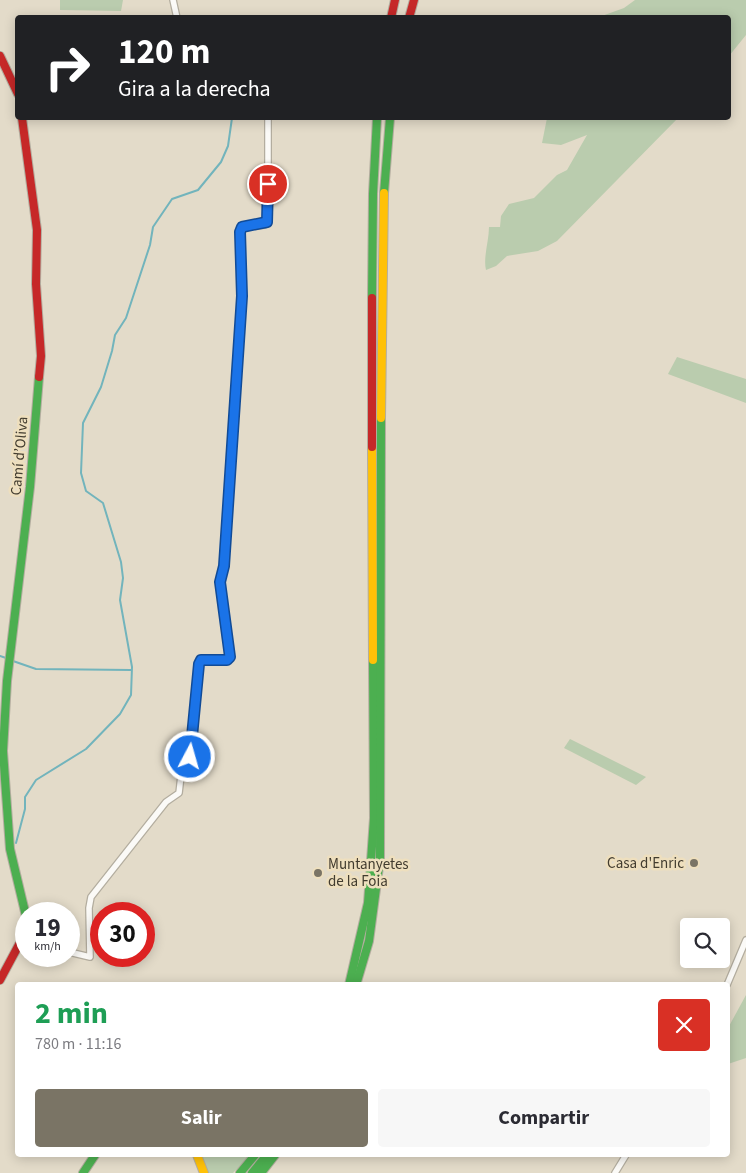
<!DOCTYPE html>
<html lang="es">
<meta charset="utf-8">
<style>
:root{--surface:#fff;--page:#f7f7f7;--text:#2b2b33;--muted:#7c7c81;--accent:#7a7465}
body{margin:0;font-family:"Source Sans 3",sans-serif;background:var(--page);color:var(--text);height:100vh;display:flex;flex-direction:column;font-size:19px;white-space:nowrap}
*{box-sizing:border-box;margin:0}
p{font-size:16px;color:var(--muted)}
.icon{flex:none;width:28px;height:28px;fill:none;stroke:currentColor;stroke-width:2;stroke-linecap:round;stroke-linejoin:round}
.map{position:relative;flex:1;overflow:hidden}
.panel{position:absolute;left:15px;top:982px;width:715px;height:175px;display:flex;flex-direction:column;background:var(--surface);border-radius:5px;box-shadow:0 2px 12px #0003}
.panel>*{flex:none}
.guide{position:absolute;left:15px;top:15px;width:716px;height:105px;border-radius:5px;box-shadow:0 2px 12px #0003;background:#202124;color:#fff;overflow:hidden}
.buttons{position:absolute;left:680px;top:918px;display:grid;gap:10px}
.buttons a{display:grid;place-items:center;width:50px;height:50px;border-radius:5px;background:var(--surface);box-shadow:0 2px 12px #0003;font-size:25px}
.speed{position:absolute;left:15px;top:902px;display:flex;gap:10px;font-size:25px;font-weight:700;text-align:center}
.speed>*{display:grid;place-content:center;width:65px;height:65px;border-radius:50%;background:var(--surface);box-shadow:0 2px 12px #0003;line-height:1}
.speed small{font-size:12px;font-weight:400}
.speed .limit{border:8px solid #d22;background:#fff;color:#111}
.pin{position:absolute;display:grid;place-items:center;width:42px;height:42px;color:#fff;margin:-21px;border:2px solid #fff;border-radius:50%;box-shadow:0 1px 5px #0007}
.me{position:absolute;width:55px;margin:-28px;rotate:6deg;stroke-linejoin:round;filter:drop-shadow(0 0 4px #0008)}
.turn{display:flex;align-items:center;gap:18px;height:105px;padding:0 20px;font-size:22px}
.turn .icon{width:65px;height:65px;stroke-width:2.5}
.turn b{display:block;font-size:35px;line-height:42px}
.round{display:grid;place-items:center;flex:none;width:52px;height:52px;border-radius:5px;background:var(--page)}
.overview{display:flex;align-items:center;justify-content:space-between;height:85px;padding:0 20px}
h1{font-size:30px;font-weight:700;line-height:38px;color:#1e9e55}
.primary-button{display:flex;gap:10px;margin-top:auto;padding:10px 20px}
.primary-button a{flex:1;height:58px;border-radius:5px;background:var(--accent);color:#fff;font-size:20px;font-weight:700;line-height:58px;text-align:center}
.primary-button a+a{background:var(--page);color:var(--text)}
.map>svg:first-child{display:block}
.green{fill:#baccae}
.lines{fill:none;stroke-linecap:round;stroke-linejoin:round}
.stream{stroke:#72b4bc;stroke-width:2}
.street-casing{stroke:#b3ad9f;stroke-width:8}
.fast-casing{stroke:#b3ad9f;stroke-width:10}
.slow-casing{stroke:#b3ad9f;stroke-width:10}
.jam-casing{stroke:#b3ad9f;stroke-width:10}
.street{stroke:#fbfaf7;stroke-width:5.5}
.fast{stroke:#4caf50;stroke-width:8}
.slow{stroke:#ffc107;stroke-width:8}
.jam{stroke:#c62828;stroke-width:8}
.route-casing{stroke:#114b97;stroke-width:12}
.route{stroke:#1a73e8;stroke-width:9}
.poi-dot{fill:#7a7465;stroke:#eedfbe;stroke-width:2}
.labels{text-anchor:middle;stroke-width:5;stroke-linejoin:round;paint-order:stroke}
.street-label{font-size:15px;fill:#423c2f;stroke:#eedfbe}
.poi-label{font-size:15px;fill:#423c2f;stroke:#eedfbe;text-anchor:end}
</style>
<div class="map">
<svg width="746" height="1173" viewBox="0 0 746 1173">
<rect width="100%" height="100%" fill="#e3dbc9"/>
<g class="green">
<polygon points="60,0 123,0 121,11 60,10"/>
<polygon points="635,0 746,0 746,35 729,56 729,18 599,17 624,8"/>
<path d="M547,118H678L557,241L538,251L507,256L496,266L486,270C483,257 489,241 489,227H500L501,216L509,204L534,198L557,175L567,170L587,135L561,145L542,143Z"/>
<polygon points="677,357 746,379 746,403 668,374"/>
<polygon points="570,739 646,777 636,785 564,748"/>
<polygon points="746,995 746,1058 728,1064 728,1028"/>
<polygon points="201,1155 250,1155 233,1173 207,1173"/>
</g>
<g class="lines">
<g class="stream">
<polyline points="0,656 6,658"/>
<polyline points="13,661 36,669 131,670"/>
<polyline points="16,843 25,809 25,797 36,780 86,749 120,714 131,695 132,667 120,600 123,578 121,562 103,503 86,491 81,473 83,423 101,387 112,351 115,335 126,318 150,245 153,227 172,199 198,190 221,162 228,146 232,118"/>
</g>
<g class="street-casing">
<g id="street">
<polyline points="173,0 177,18"/>
<polyline points="69,952 90,957 89,908 91,897 166,802 179,793 182,767 190,757 199,663 201,660 227,660 230,657 220,582 224,566 242,296 239,233 242,227 265,225 268,220 268,118"/>
<polyline points="727,985 746,940"/>
<polyline points="615,1173 626,1155"/>
</g>
</g>
<g class="fast-casing">
<g id="fast">
<polyline points="384,193 390,118"/>
<polyline points="372,298 373,194 377,118"/>
<polyline points="26,916 10,849 3,751 7,681 30,487 39,377"/>
<polyline points="349,985 368,903 374,818 373,660"/>
<polyline points="356,985 369,941 380,859 381,418"/>
<polyline points="83,1173 95,1155"/>
<polyline points="240,1173 255,1155"/>
<polyline points="252,1173 267,1155"/>
<polyline points="261,1173 275,1155"/>
</g>
</g>
<g class="slow-casing">
<g id="slow">
<polyline points="381,418 384,193"/>
<polyline points="372,447 373,660"/>
<polyline points="197,1155 204,1173"/>
</g>
</g>
<g class="jam-casing">
<g id="jam">
<polyline points="391,18 395,0"/>
<polyline points="409,18 414,0"/>
<polyline points="0,56 18,94"/>
<polyline points="22,118 37,230 36,284 41,356 39,377"/>
<polyline points="372,447 372,298"/>
<polyline points="0,980 22,939 26,920"/>
</g>
</g>
<use href="#street" class="street"/>
<use href="#fast" class="fast"/>
<use href="#slow" class="slow"/>
<use href="#jam" class="jam"/>
</g>
<g class="lines">
<g class="route-casing">
<polyline id="route" points="190,757 199,664 201,660 227,660 230,657 220,582 224,566 242,296 240,232 242,227 267,222 268,184"/>
</g>
<use href="#route" class="route"/>
</g>
<g class="poi-dot">
<circle cx="694" cy="863" r="5"/>
<circle cx="318" cy="873" r="5"/>
</g>
<g class="labels">
<g class="street-label">
<text transform="translate(19 456) rotate(-85)" y="5">Camí d’Oliva</text>
</g>
<g class="poi-label">
<text x="684" y="868">Casa d'Enric</text>
<text x="328" y="869" text-anchor="start">Muntanyetes<tspan x="328" dy="17">de la Foia</tspan></text>
</g>
</g>
</svg>
<div class="buttons">
<a><svg class="icon" aria-label="search" viewBox="0 0 24 24"><circle cx="10" cy="10" r="6"/><path d="M15 15l6 6"/></svg></a>
</div>
<div class="speed"><div>19<small>km/h</small></div><div class="limit">30</div></div>
<div class="pin" style="left:268px;top:184px;background:#d93025"><svg class="icon" aria-label="arrive" viewBox="0 0 24 24"><path d="M6 21V4h12l-3 4 3 4H6"/></svg></div>
<svg class="me" style="left:190px;top:757px" viewBox="-20 -20 40 40"><circle r="17" fill="#1a73e8" stroke="#fff" stroke-width="3"/><path d="M0-11L8 9 0 5-8 9z" fill="#fff"/></svg>
<div class="guide">
<div class="turn"><svg class="icon" aria-label="right" viewBox="0 0 24 24"><path d="M7 20v-9h11M14 6l5 5-5 5"/></svg><div><b>120 m</b>Gira a la derecha</div></div>
</div>
<section class="panel">
<div class="overview"><div><h1>2 min</h1><p>780 m · 11:16</p></div><a class="round" style="background:#d93025;color:#fff"><svg class="icon" aria-label="close" viewBox="0 0 24 24"><path d="M6 6l12 12M18 6L6 18"/></svg></a></div>
<div class="primary-button"><a>Salir</a><a>Compartir</a></div>
</section>
</div>
